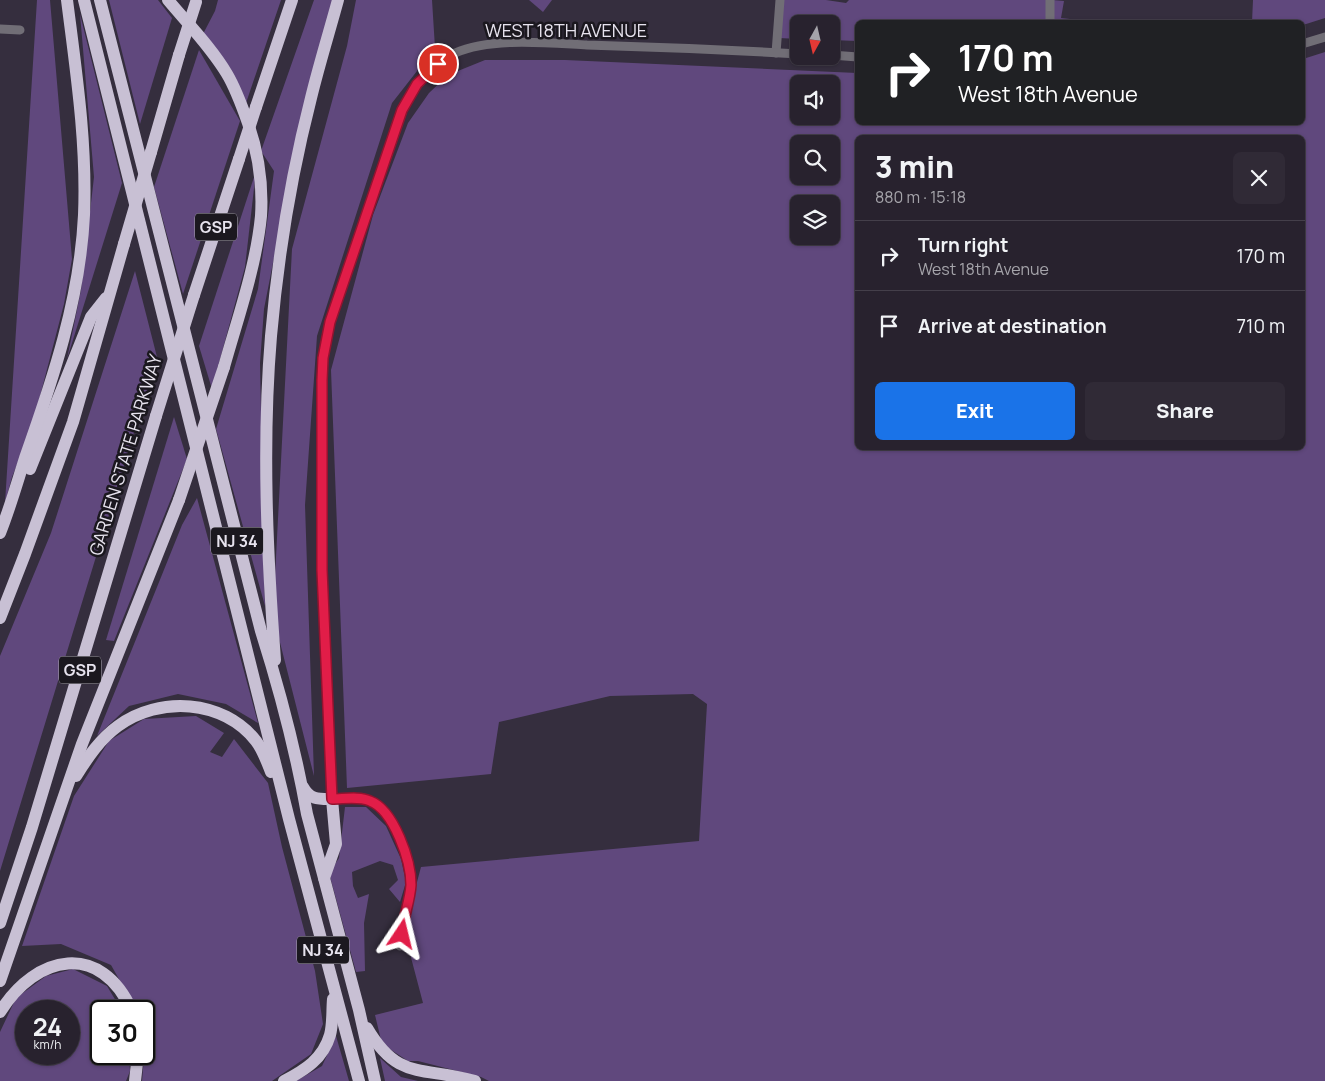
<!DOCTYPE html>
<meta charset="utf-8">
<style>
:root{--surface:#28222e;--page:#302a36;--text:#f1f3f6;--muted:#a5a4aa;--line:#443f4a;--accent:#1a73e8}
body{margin:0;font-family:Manrope,sans-serif;background:var(--page);color:var(--text);height:100vh;display:flex;flex-direction:column;font-size:19px;white-space:nowrap}
*{box-sizing:border-box;margin:0}
p{font-size:16px;color:var(--muted)}
.icon{flex:none;width:28px;height:28px;fill:none;stroke:currentColor;stroke-width:2;stroke-linecap:round;stroke-linejoin:round}
.map{position:relative;flex:1;overflow:hidden}
.sheet{position:absolute;left:855px;top:135px;width:450px;height:315px;display:flex;flex-direction:column;background:var(--surface);border-radius:8px;box-shadow:0 1px 4px #0004,0 0 0 1px var(--line)}
.sheet>*{flex:none}
.banner{position:absolute;left:855px;top:20px;width:450px;height:105px;border-radius:8px;box-shadow:0 1px 4px #0004,0 0 0 1px var(--line);background:#202124;color:#fff;overflow:hidden}
.needle{width:32px;rotate:188deg}
.controls{position:absolute;left:790px;top:15px;display:grid;gap:10px}
.controls a{display:grid;place-items:center;width:50px;height:50px;border-radius:8px;background:var(--surface);box-shadow:0 1px 4px #0004,0 0 0 1px var(--line);font-size:25px}
.speed{position:absolute;left:15px;top:1000px;display:flex;gap:10px;font-size:25px;font-weight:700;text-align:center}
.speed>*{display:grid;place-content:center;width:65px;height:65px;border-radius:50%;background:var(--surface);box-shadow:0 1px 4px #0004,0 0 0 1px var(--line);line-height:1}
.speed small{font-size:12px;font-weight:400}
.speed .limit{border:2px solid #111;border-radius:8px;background:#fff;color:#111}
.pin{position:absolute;display:grid;place-items:center;width:42px;height:42px;color:#fff;margin:-21px;border:2px solid #fff;border-radius:50%;box-shadow:0 1px 5px #0007}
.me{position:absolute;width:55px;margin:-28px;rotate:10deg;stroke-linejoin:round;filter:drop-shadow(0 0 4px #0008)}
.turn{display:flex;align-items:center;gap:18px;height:105px;padding:0 20px;font-size:22px}
.turn .icon{width:65px;height:65px;stroke-width:2.5}
.turn b{display:block;font-size:35px;line-height:42px}
.round{display:grid;place-items:center;flex:none;width:52px;height:52px;border-radius:8px;background:var(--page)}
.overview{display:flex;align-items:center;justify-content:space-between;height:85px;padding:0 20px}
h1{font-size:30px;font-weight:800;line-height:38px}
.action{display:flex;gap:10px;margin-top:auto;padding:10px 20px}
.action a{flex:1;height:58px;border-radius:8px;background:var(--accent);color:#fff;font-size:20px;font-weight:800;line-height:58px;text-align:center}
.action a+a{background:var(--page);color:var(--text)}
ul{padding:0;list-style:none}
li{display:flex;align-items:center;gap:15px;height:70px;padding:0 20px;border-top:1px solid var(--line)}
li div{flex:1}
li b{display:block;font-size:19px}
li em{font-style:normal}
.map>svg:first-child{display:block}
.green{fill:#60487d;fill-rule:evenodd}
.lines{fill:none;stroke-linecap:round;stroke-linejoin:round}
.minor{stroke:#716e76;stroke-width:9}
.highway{stroke:#c8c0d4;stroke-width:12}
.highway-bridge{stroke:#c8c0d4;stroke-width:12}
.route-casing{stroke:#92132f;stroke-width:12}
.route{stroke:#e11d48;stroke-width:9}
.labels{text-anchor:middle;stroke-width:5;stroke-linejoin:round;paint-order:stroke}
.shield{fill:#1b181f;stroke:#aaa6b0;stroke-width:1}
.shield-label{font-size:16px;font-weight:bold;fill:#e7e3ee}
.street-label{font-size:18px;fill:#e7e3ee;stroke:#1b181f}
</style>
<div class="map">
<svg width="1325" height="1081" viewBox="0 0 1325 1081">
<rect width="100%" height="100%" fill="#352e3e"/>
<g class="green">
<polygon points="37,0 50,0 72,259 64,304 32,427 12,477 5,503"/>
<polygon points="109,0 158,0 172,18 140,124"/>
<polygon points="218,0 281,0 246,103 203,34 215,11"/>
<polygon points="314,0 336,0 286,196 264,309 260,363 265,606 216,429 258,289 274,171 261,151"/>
<polygon points="356,0 432,0 435,48 392,103 317,336 305,505 314,776 273,615 292,249 347,46"/>
<polygon points="529,0 552,0 543,12"/>
<polygon points="782,0 826,0 846,3 849,0 1052,0 1064,1 1061,18 1097,22 858,22 857,41 831,40 831,24 799,24 799,39 779,38"/>
<polygon points="1253,0 1325,0 1325,18 1303,25 1302,22 1252,22"/>
<polygon points="80,14 122,183 67,359 81,290 94,177"/>
<polygon points="199,50 240,121 183,294 154,187"/>
<path d="M1325,52V1081H489L481,1077L418,1061H408L382,1044L375,1015L423,1003L404,931L421,867L699,841L707,704L693,694L610,696L499,722L491,774L347,788L331,370L373,215L408,123L429,93L448,75L485,60H565L857,73L858,122H1302L1303,59ZM799,84H831V116H799ZM858,138H1302V448H858ZM799,144H831V176H799ZM799,204H831V236H799Z"/>
<polygon points="256,171 245,267 212,389 199,346"/>
<polygon points="135,271 157,357 0,871 0,656 51,533"/>
<polygon points="174,417 187,459 114,641 106,640"/>
<polygon points="197,498 258,723 226,704 178,694 129,706 97,736 182,525"/>
<polygon points="196,716 224,733 210,752 222,757 234,739 268,783 282,847 315,971 323,1024 311,1054 272,1081 142,1081 145,1045 144,1011 137,1011 111,965 61,944 22,946 74,796 109,741 144,719"/>
<polygon points="345,807 366,807 386,826 401,859 406,882 400,902 389,889 398,880 393,865 380,861 352,872 353,886 358,898 369,894 364,923 365,971 356,972 329,873 339,858"/>
<path d="M73,969L107,986L122,1011H101V1054H129L130,1071L126,1081H0V1032L16,998L46,976ZM26,1011H69V1054H26Z"/>
<polygon points="336,1036 349,1081 296,1081 322,1066"/>
<polygon points="380,1058 401,1077 418,1081 385,1081"/>
</g>
<g class="lines">
<g class="minor">
<polyline points="1050,0 1050,22"/>
<polyline points="0,29 20,30"/>
<polyline points="1302,44 1325,37"/>
<polyline points="776,53 780,0"/>
<polyline points="831,55 858,57"/>
<path d="M400,946C401,938 401,928 403,919C406,908 410,897 411,885C412,861 393,807 367,800C356,797 343,799 332,799L322,570V380L323,358L330,323L403,110C415,85 429,65 455,53C491,37 548,43 587,45C657,47 728,50 799,54"/>
</g>
<g class="highway">
<polyline points="84,0 289,819 359,1081"/>
<path d="M100,0L261,631C280,691 296,752 307,814L359,1010L375,1081"/>
<path d="M168,0C188,24 211,47 227,74C236,89 242,106 248,123C258,152 263,184 261,216C256,267 238,317 224,367"/>
<polyline points="256,107 292,0"/>
<polyline points="151,152 179,55"/>
<polyline points="194,295 239,159"/>
<polyline points="30,469 91,317 106,298"/>
<path d="M0,533C10,508 17,483 25,458C53,379 80,299 84,215C87,143 76,71 67,0"/>
<polyline points="0,618 25,554 73,422 124,244"/>
<path d="M275,660C267,552 262,444 271,336C278,256 291,176 311,98C319,65 329,33 338,0"/>
<path d="M76,776C88,757 100,739 118,726C159,696 223,699 256,741C263,750 267,762 271,772"/>
<path d="M303,787C310,800 319,799 332,799L336,844L324,878"/>
<polyline points="0,923 32,827 156,416"/>
<polyline points="0,981 82,744 179,500"/>
<path d="M0,1012C36,954 101,941 132,1011"/>
<path d="M367,1028C398,1081 421,1066 475,1081"/>
<polyline points="135,1081 138,1054"/>
<path d="M284,1081C305,1070 323,1059 330,1035C333,1024 332,1010 333,999"/>
</g>
<g class="highway-bridge">
<polyline points="179,55 196,2"/>
<polyline points="239,159 256,107"/>
<polyline points="124,244 151,152"/>
<polyline points="156,416 194,295"/>
<polyline points="179,500 224,367"/>
</g>
</g>
<g class="lines">
<g class="route-casing">
<path id="route" d="M402,934C403,918 410,901 411,885C411,861 394,810 370,801C359,796 344,799 332,799L322,570V380L323,358L330,322L402,110L417,84L438,64"/>
</g>
<use href="#route" class="route"/>
</g>
<g class="labels">
<g class="shield">
<rect x="195" y="213.5" width="42" height="27" rx="4"/>
<rect x="211" y="527.5" width="52" height="27" rx="4"/>
<rect x="59" y="656.5" width="42" height="27" rx="4"/>
<rect x="297" y="936.5" width="52" height="27" rx="4"/>
</g>
<g class="shield-label">
<text x="216" y="233">GSP</text>
<text x="237" y="547">NJ 34</text>
<text x="80" y="676">GSP</text>
<text x="323" y="956">NJ 34</text>
</g>
<g class="street-label">
<text x="566" y="37">WEST 18TH AVENUE</text>
<text transform="translate(126 455) rotate(-73)" y="6">GARDEN STATE PARKWAY</text>
</g>
</g>
</svg>
<div class="controls">
<a><svg class="needle" viewBox="-14 -14 28 28"><path d="M0-13l5 13h-10z" fill="#e53935"/><path d="M0 13l5-13h-10z" fill="#a5a4aa"/></svg></a>
<a><svg class="icon" aria-label="sound" viewBox="0 0 24 24"><path d="M4 9h4l5-4v14l-5-4H4zM17 9q2 3 0 6"/></svg></a>
<a><svg class="icon" aria-label="search" viewBox="0 0 24 24"><circle cx="10" cy="10" r="6"/><path d="M15 15l6 6"/></svg></a>
<a><svg class="icon" aria-label="layers" viewBox="0 0 24 24"><path d="M12 4l9 5-9 5-9-5zM3 14l9 5 9-5"/></svg></a>
</div>
<div class="speed"><div>24<small>km/h</small></div><div class="limit">30</div></div>
<div class="pin" style="left:438px;top:64px;background:#d93025"><svg class="icon" aria-label="arrive" viewBox="0 0 24 24"><path d="M6 21V4h12l-3 4 3 4H6"/></svg></div>
<svg class="me" style="left:402px;top:934px" viewBox="-20 -20 40 40"><path d="M0-17L14 15 0 8-14 15z" fill="#e11d48" stroke="#fff" stroke-width="4"/></svg>
<div class="banner">
<div class="turn"><svg class="icon" aria-label="right" viewBox="0 0 24 24"><path d="M7 20v-9h11M14 6l5 5-5 5"/></svg><div><b>170 m</b>West 18th Avenue</div></div>
</div>
<section class="sheet">
<div class="overview"><div><h1>3 min</h1><p>880 m · 15:18</p></div><a class="round"><svg class="icon" aria-label="close" viewBox="0 0 24 24"><path d="M6 6l12 12M18 6L6 18"/></svg></a></div>
<ul>
<li><svg class="icon" aria-label="right" viewBox="0 0 24 24"><path d="M7 20v-9h11M14 6l5 5-5 5"/></svg><div><b>Turn right</b><p>West 18th Avenue</p></div><em>170 m</em></li>
<li><svg class="icon" aria-label="arrive" viewBox="0 0 24 24"><path d="M6 21V4h12l-3 4 3 4H6"/></svg><div><b>Arrive at destination</b></div><em>710 m</em></li>
</ul>
<div class="action"><a>Exit</a><a>Share</a></div>
</section>
</div>
